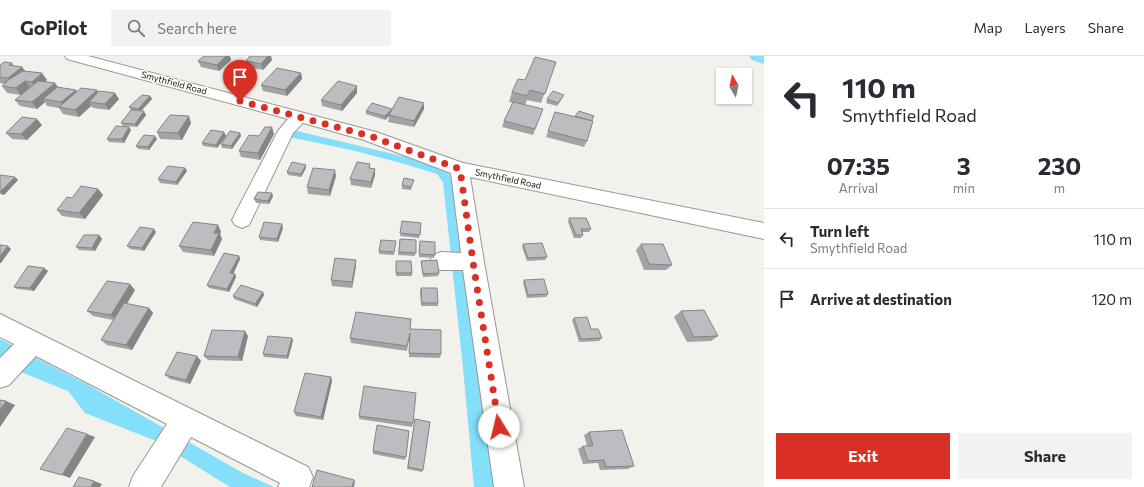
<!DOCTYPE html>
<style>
:root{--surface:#fff;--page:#f2f2f3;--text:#2b2b33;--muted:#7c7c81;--line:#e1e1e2;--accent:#d93025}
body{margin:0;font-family:Commissioner,sans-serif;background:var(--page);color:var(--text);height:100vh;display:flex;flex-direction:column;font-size:15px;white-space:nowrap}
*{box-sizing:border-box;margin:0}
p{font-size:13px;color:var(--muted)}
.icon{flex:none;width:22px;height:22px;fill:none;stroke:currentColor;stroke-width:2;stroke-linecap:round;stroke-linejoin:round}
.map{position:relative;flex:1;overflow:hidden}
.drawer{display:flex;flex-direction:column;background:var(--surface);width:380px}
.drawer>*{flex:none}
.guide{background:#fff;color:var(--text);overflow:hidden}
.needle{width:26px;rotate:351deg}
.buttons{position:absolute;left:716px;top:12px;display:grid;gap:8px}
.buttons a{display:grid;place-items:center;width:36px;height:36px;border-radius:0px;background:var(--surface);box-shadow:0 1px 3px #0004;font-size:20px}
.pin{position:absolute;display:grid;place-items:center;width:34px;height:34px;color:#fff;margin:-41px -17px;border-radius:50% 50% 50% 0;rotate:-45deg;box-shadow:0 0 4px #0007}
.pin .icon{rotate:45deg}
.me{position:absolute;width:44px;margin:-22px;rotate:351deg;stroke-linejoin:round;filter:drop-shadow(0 0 3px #0008)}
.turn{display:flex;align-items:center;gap:14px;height:84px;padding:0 12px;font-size:18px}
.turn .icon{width:52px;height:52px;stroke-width:2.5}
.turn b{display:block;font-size:28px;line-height:34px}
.eta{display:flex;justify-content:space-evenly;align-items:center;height:68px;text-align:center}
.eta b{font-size:24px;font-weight:700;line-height:28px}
.action{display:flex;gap:8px;margin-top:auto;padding:8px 12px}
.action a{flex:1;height:46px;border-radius:0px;background:var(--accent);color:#fff;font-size:16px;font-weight:700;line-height:46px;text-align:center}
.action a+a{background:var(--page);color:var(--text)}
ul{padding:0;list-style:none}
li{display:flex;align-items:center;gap:12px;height:60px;padding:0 12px;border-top:1px solid var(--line)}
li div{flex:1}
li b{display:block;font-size:15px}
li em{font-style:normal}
header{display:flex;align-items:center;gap:24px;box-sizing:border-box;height:56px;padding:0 20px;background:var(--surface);border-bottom:1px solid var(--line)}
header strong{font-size:19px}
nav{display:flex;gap:22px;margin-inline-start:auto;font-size:14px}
.search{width:280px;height:36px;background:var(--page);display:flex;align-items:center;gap:10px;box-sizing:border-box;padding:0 14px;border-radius:0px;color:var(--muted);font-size:15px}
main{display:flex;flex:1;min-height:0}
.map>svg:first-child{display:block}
.water{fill:#83dffa}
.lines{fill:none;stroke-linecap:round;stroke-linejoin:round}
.river{fill:#83dffa;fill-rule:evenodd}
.minor-casing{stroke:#999893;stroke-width:2}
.minor{fill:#fff;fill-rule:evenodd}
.wall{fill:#a3a2a5}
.shaded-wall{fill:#858486}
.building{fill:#bebcc0;stroke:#858486}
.route{stroke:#d93025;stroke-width:7;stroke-dasharray:0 12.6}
.labels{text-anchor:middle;stroke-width:3;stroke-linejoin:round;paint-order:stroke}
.far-street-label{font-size:9px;fill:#131311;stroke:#fffefa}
</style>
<header>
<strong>GoPilot</strong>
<div class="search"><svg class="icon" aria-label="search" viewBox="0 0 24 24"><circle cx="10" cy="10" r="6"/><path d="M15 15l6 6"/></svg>Search here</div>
<nav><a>Map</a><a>Layers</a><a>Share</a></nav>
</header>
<main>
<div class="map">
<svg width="764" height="431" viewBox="0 0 764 431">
<rect width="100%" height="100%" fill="#f2f1ec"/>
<g class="water">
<polygon points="293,74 410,102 441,111 449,117 452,123 497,431 474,431 463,312 443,126 437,118 401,107 351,94 289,81"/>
<polygon points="0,283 90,330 243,417 274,431 230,431 156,385 85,357 68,335 16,314 0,306"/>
</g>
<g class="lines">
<polygon class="river" points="749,0 764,0 764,8 752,4"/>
<g class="minor-casing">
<g id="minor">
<polygon points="65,0 88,0 376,76 463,107 764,167 764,183 470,121 484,206 524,431 494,431 463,214 441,214 433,211 430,205 433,199 441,196 461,197 451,117 364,84 303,67 293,77 249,169 242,172 235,169 232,164 278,75 288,63 67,3"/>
<polygon points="0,258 308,411 313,421 309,431 278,431 280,427 191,381 161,431 129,431 133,420 167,368 36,300 9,329 0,332 0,302 14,288 0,281"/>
</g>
</g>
<use href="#minor" class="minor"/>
</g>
<g class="wall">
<polygon points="204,0 230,0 231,4 219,15 201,11 198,5"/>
<polygon points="272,4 263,14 247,11 246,5"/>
<polygon points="556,6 541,47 527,44 525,49 543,53 533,79 502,71 504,65 513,47 509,46 512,36 525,24"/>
<polygon points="12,7 14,10 22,11 25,15 42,17 47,24 45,26 55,27 58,31 76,34 77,36 98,36 119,43 109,54 93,52 91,50 79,61 63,58 59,52 47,50 45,46 37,53 20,50 15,44 30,32 21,39 7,37 2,30 5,28 0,27 0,9"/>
<polygon points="301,17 302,23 287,40 263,35 261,29"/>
<polygon points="357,37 342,55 322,50 321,44"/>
<polygon points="150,40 152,43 141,55 146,59 137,71 123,70 121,67 131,54 129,51"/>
<polygon points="562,42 557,50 546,47 547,43"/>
<polygon points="424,53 414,71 388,66 389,60 385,64 366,58 366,55"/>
<polygon points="555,56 574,61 594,60 592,65 587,85 584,91 546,81"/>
<polygon points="191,67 182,84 160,83 157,76"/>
<polygon points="42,69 27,84 12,83 6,77"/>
<polygon points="131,74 124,87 109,86 107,83"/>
<polygon points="224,76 226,80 217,92 203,90 202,87"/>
<polygon points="240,77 241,80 232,93 222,92 221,88"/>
<polygon points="274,78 260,104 241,101 239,95 259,80"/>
<polygon points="157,83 149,94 138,93 136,90"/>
<polygon points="370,108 370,112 375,113 375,119 371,132 351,129 350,123"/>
<polygon points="306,109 306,112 301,121 288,119 287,116"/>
<polygon points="185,112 187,115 177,129 160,127 158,123"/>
<polygon points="0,119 18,124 4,139 0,138"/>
<polygon points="336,120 330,140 308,138 307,131"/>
<polygon points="414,124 413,127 411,134 402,133 402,129"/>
<polygon points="98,133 103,139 85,163 62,160 57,154 72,142"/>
<polygon points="273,140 269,148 256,147 254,143"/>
<polygon points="569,162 591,173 589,176 582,176 583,179 581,182 574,182 568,166"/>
<polygon points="421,167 419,182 400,180 401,177"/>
<polygon points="218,169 221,176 220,178 222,183 214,200 183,196 179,190"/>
<polygon points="283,172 278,186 260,184 259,181"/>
<polygon points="156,176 144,195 130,193 127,190"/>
<polygon points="99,179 102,183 95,195 79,194 76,191"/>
<polygon points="400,183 416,184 415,200 398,199"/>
<polygon points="396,185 394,199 379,198 379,195"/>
<polygon points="420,185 435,199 434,202 419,201"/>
<polygon points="523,188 547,201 545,204 527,205 522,191"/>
<polygon points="641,188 672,209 666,214 644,214 636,194"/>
<polygon points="239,200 240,203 233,218 235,218 236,221 229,236 209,232 207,229"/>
<polygon points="396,205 412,217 412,220 396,220"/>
<polygon points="421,205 439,217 438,220 423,221 421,208"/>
<polygon points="356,210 352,232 332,230 331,224"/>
<polygon points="44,212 48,215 34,235 17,233 14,231"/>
<polygon points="524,224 548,238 546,241 527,242 523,227"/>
<polygon points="421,232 438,247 438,250 421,250 420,235"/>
<polygon points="135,234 127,248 149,252 153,257 132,294 107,289 101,284 113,264 93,260 87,255"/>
<polygon points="263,236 264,239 257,251 234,243 233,240"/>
<polygon points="681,255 718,280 711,285 687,286 674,261"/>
<polygon points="574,262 591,273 602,282 599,285 579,286 572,264"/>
<polygon points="410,273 441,298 440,302 409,301 409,282 407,295 351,287 350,282"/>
<polygon points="248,280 242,305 208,304 204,300"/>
<polygon points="293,284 288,303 264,301 263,298"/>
<polygon points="201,305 190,328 170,323 165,319"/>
<polygon points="331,321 332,325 323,364 296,360 294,356"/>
<polygon points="359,360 413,367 412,371 359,363"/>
<polygon points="414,367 423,414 422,416 407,413"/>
<polygon points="589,376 634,410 628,413 600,414 598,407 583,408 578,393 583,390 587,390 584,379"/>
<polygon points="373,395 406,401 405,404 373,398"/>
</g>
<g class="shaded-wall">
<polygon points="226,0 230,0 231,4 219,15 217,9"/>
<polygon points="268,0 271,0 272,4 263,14 261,8"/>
<polygon points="22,11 27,17 13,29 8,22"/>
<polygon points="42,17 47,24 36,32 32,26"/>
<polygon points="301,17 302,23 287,40 285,34"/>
<polygon points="25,25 30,31 21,39 16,32"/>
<polygon points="55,27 59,33 43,43 45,46 37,53 32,46"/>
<polygon points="357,30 357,37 342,55 341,49"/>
<polygon points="76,34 80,40 66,53 61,46"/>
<polygon points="97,34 101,41 89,46 91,50 79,61 75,54"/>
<polygon points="115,37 119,43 109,54 105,48"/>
<polygon points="564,39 562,42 557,50 558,47"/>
<polygon points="150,40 152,43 140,56 138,53"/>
<polygon points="424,47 424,53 414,71 414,65"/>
<polygon points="392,53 392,56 385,64 385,60"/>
<polygon points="144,55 146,59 137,71 135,68"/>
<polygon points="189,60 191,67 182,84 178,77"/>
<polygon points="37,63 42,69 27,84 21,78"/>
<polygon points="129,71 131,74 124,87 122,83"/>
<polygon points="272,71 274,78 260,104 258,97"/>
<polygon points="224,76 226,80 217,92 216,89"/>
<polygon points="240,77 241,80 232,93 231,90"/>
<polygon points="155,80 157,83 149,94 148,91"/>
<polygon points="306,109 306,112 301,121 301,118"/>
<polygon points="185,112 187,115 177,129 176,126"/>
<polygon points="375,113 375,119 371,132 371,126"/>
<polygon points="335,114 336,120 330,140 329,134"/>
<polygon points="15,121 18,124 4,139 0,136"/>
<polygon points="98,133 103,139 85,163 79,157"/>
<polygon points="272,137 273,140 269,148 268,145"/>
<polygon points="282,168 283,172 278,186 277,183"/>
<polygon points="218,169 221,176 220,178 222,183 214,200 211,194 214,177"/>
<polygon points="154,173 156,176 144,195 142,192"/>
<polygon points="99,179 102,183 95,195 92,192"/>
<polygon points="8,190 11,193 1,207 0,207 0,200"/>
<polygon points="239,200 240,203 232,220 230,217"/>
<polygon points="356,204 356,210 352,232 352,226"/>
<polygon points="44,212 48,215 34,235 30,232"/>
<polygon points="235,218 236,221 229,236 227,233"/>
<polygon points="130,228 135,234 116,264 111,259"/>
<polygon points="263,236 264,239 257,251 255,248"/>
<polygon points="149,252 153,257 132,294 126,289"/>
<polygon points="245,275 248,280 242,305 238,301"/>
<polygon points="292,282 293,284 288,303 287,300"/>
<polygon points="197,300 201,305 190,328 186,324"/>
<polygon points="331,321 332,325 323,364 321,361"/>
<polygon points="6,345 15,349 0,371 0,354"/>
<polygon points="87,378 95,381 70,422 62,419"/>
<polygon points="354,424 355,426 354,431 352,431"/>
<polygon points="94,425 102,428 100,431 91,431"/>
</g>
<g class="building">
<polygon points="204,0 226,0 217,9 198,5"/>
<polygon points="250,0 268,0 261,8 246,5"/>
<polygon points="535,1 556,6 545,38 530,34 527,40 512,36 518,23 525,24"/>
<polygon points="4,6 12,7 9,9 22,11 8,22 0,21 0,9"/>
<polygon points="277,12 301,17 285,34 261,29"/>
<polygon points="23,15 42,17 32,26 25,25 16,32 2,30 7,26 5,26"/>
<polygon points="38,25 55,27 32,46 15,44"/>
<polygon points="338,25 357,30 341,49 321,44"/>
<polygon points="57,31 76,34 61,46 43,43"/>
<polygon points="81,32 97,34 75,54 59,51"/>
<polygon points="99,35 115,37 105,48 89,46"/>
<polygon points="553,35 564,39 558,47 547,43"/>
<polygon points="142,39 150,40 138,53 129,51"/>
<polygon points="399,41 424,47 414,65 389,59"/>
<polygon points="513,46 543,53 535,73 504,65"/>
<polygon points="372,47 392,53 385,60 366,55"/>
<polygon points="131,54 144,55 135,68 121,67"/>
<polygon points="579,55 594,60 591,65 575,60"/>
<polygon points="555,56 593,65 587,85 548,75"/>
<polygon points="170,59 189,60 178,77 157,76"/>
<polygon points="22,61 37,63 21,78 6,77"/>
<polygon points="116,70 129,71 122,83 107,83"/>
<polygon points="265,71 272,71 258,97 239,95 249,79 259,80"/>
<polygon points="211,74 224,76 216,89 202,87"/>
<polygon points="230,75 240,77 231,90 221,88"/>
<polygon points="144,79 155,80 148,91 136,90"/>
<polygon points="292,106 306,109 301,118 287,116"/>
<polygon points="357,106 370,108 369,112 375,113 371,126 350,123"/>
<polygon points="168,110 185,112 176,126 158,123"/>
<polygon points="313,112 335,114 329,134 307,131"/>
<polygon points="0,119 15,121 0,136"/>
<polygon points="404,122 414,124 411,131 402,129"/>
<polygon points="81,130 98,133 79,157 57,154 67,141 72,142"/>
<polygon points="258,136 272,137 268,145 254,143"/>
<polygon points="569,162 586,162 591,173 581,173 583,179 576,179"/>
<polygon points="402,165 421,167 420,179 400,177"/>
<polygon points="193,166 218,169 214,177 219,177 211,194 179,190"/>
<polygon points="264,166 282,168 277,183 259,181"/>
<polygon points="140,171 154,173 142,192 127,190"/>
<polygon points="84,179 99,179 92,192 76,191"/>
<polygon points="400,183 416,184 416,197 399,196"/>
<polygon points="381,184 396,185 394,196 379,195"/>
<polygon points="420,185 435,186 435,199 419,198"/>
<polygon points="542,187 547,201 528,202 523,188"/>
<polygon points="641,188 663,188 672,209 649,208"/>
<polygon points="0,189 8,190 0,200"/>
<polygon points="224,197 239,200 230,217 235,218 227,233 207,229"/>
<polygon points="335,202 356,204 352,226 331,224"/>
<polygon points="437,204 439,217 423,218 421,205"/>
<polygon points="396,205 411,205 412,217 396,217"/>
<polygon points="28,210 44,212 30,232 14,231"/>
<polygon points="544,223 548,238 528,239 524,224"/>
<polygon points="107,225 130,228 111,259 87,255"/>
<polygon points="241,229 263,236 255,248 233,240"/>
<polygon points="421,232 437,232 438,247 422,247"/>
<polygon points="124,247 149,252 126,289 101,284"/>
<polygon points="704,254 718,280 694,281 681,255"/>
<polygon points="356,256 411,263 410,273 441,274 441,298 409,297 410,277 407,290 350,282"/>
<polygon points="587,261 591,273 598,273 602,282 581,283 574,262"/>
<polygon points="212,274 245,275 238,301 204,300"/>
<polygon points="268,280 292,282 287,300 263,298"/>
<polygon points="177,296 197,300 186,324 165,319"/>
<polygon points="305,317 331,321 321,361 294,356"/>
<polygon points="364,330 416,337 413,367 359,360"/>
<polygon points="0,344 6,345 0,354"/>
<polygon points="415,363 430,366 423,414 408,411"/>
<polygon points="377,369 409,375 406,401 373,395"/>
<polygon points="67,372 87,378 62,419 40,413"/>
<polygon points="622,374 634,410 606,411 604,404 588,405 583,390 593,390 589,376"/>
<polygon points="317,414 354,424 352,431 312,431"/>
<polygon points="79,421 94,425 91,431 73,431"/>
</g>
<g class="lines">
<polyline class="route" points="240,45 370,80 460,113 473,206 499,371"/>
</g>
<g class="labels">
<g class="far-street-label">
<text transform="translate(174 27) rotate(15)" y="3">Smythfield Road</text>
<text transform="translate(508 123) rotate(12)" y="3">Smythfield Road</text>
</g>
</g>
</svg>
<div class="buttons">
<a><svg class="needle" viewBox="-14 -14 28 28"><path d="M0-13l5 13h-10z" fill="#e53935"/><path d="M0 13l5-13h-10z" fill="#7c7c81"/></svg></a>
</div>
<div class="pin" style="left:240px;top:45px;background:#d93025"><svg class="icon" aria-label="arrive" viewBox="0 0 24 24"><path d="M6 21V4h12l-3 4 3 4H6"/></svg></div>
<svg class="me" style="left:499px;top:371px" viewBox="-20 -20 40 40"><circle r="19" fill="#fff"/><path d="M0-13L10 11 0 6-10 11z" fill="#d93025"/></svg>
</div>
<section class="drawer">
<div class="guide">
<div class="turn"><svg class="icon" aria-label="left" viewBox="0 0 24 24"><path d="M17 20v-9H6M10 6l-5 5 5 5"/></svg><div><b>110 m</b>Smythfield Road</div></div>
</div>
<div class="eta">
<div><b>07:35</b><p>Arrival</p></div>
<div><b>3</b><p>min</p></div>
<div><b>230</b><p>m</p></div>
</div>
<ul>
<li><svg class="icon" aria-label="left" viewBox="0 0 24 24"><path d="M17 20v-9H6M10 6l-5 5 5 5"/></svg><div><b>Turn left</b><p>Smythfield Road</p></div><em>110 m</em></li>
<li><svg class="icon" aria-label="arrive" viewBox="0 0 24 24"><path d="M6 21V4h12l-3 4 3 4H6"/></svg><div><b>Arrive at destination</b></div><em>120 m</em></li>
</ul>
<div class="action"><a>Exit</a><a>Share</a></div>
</section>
</main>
